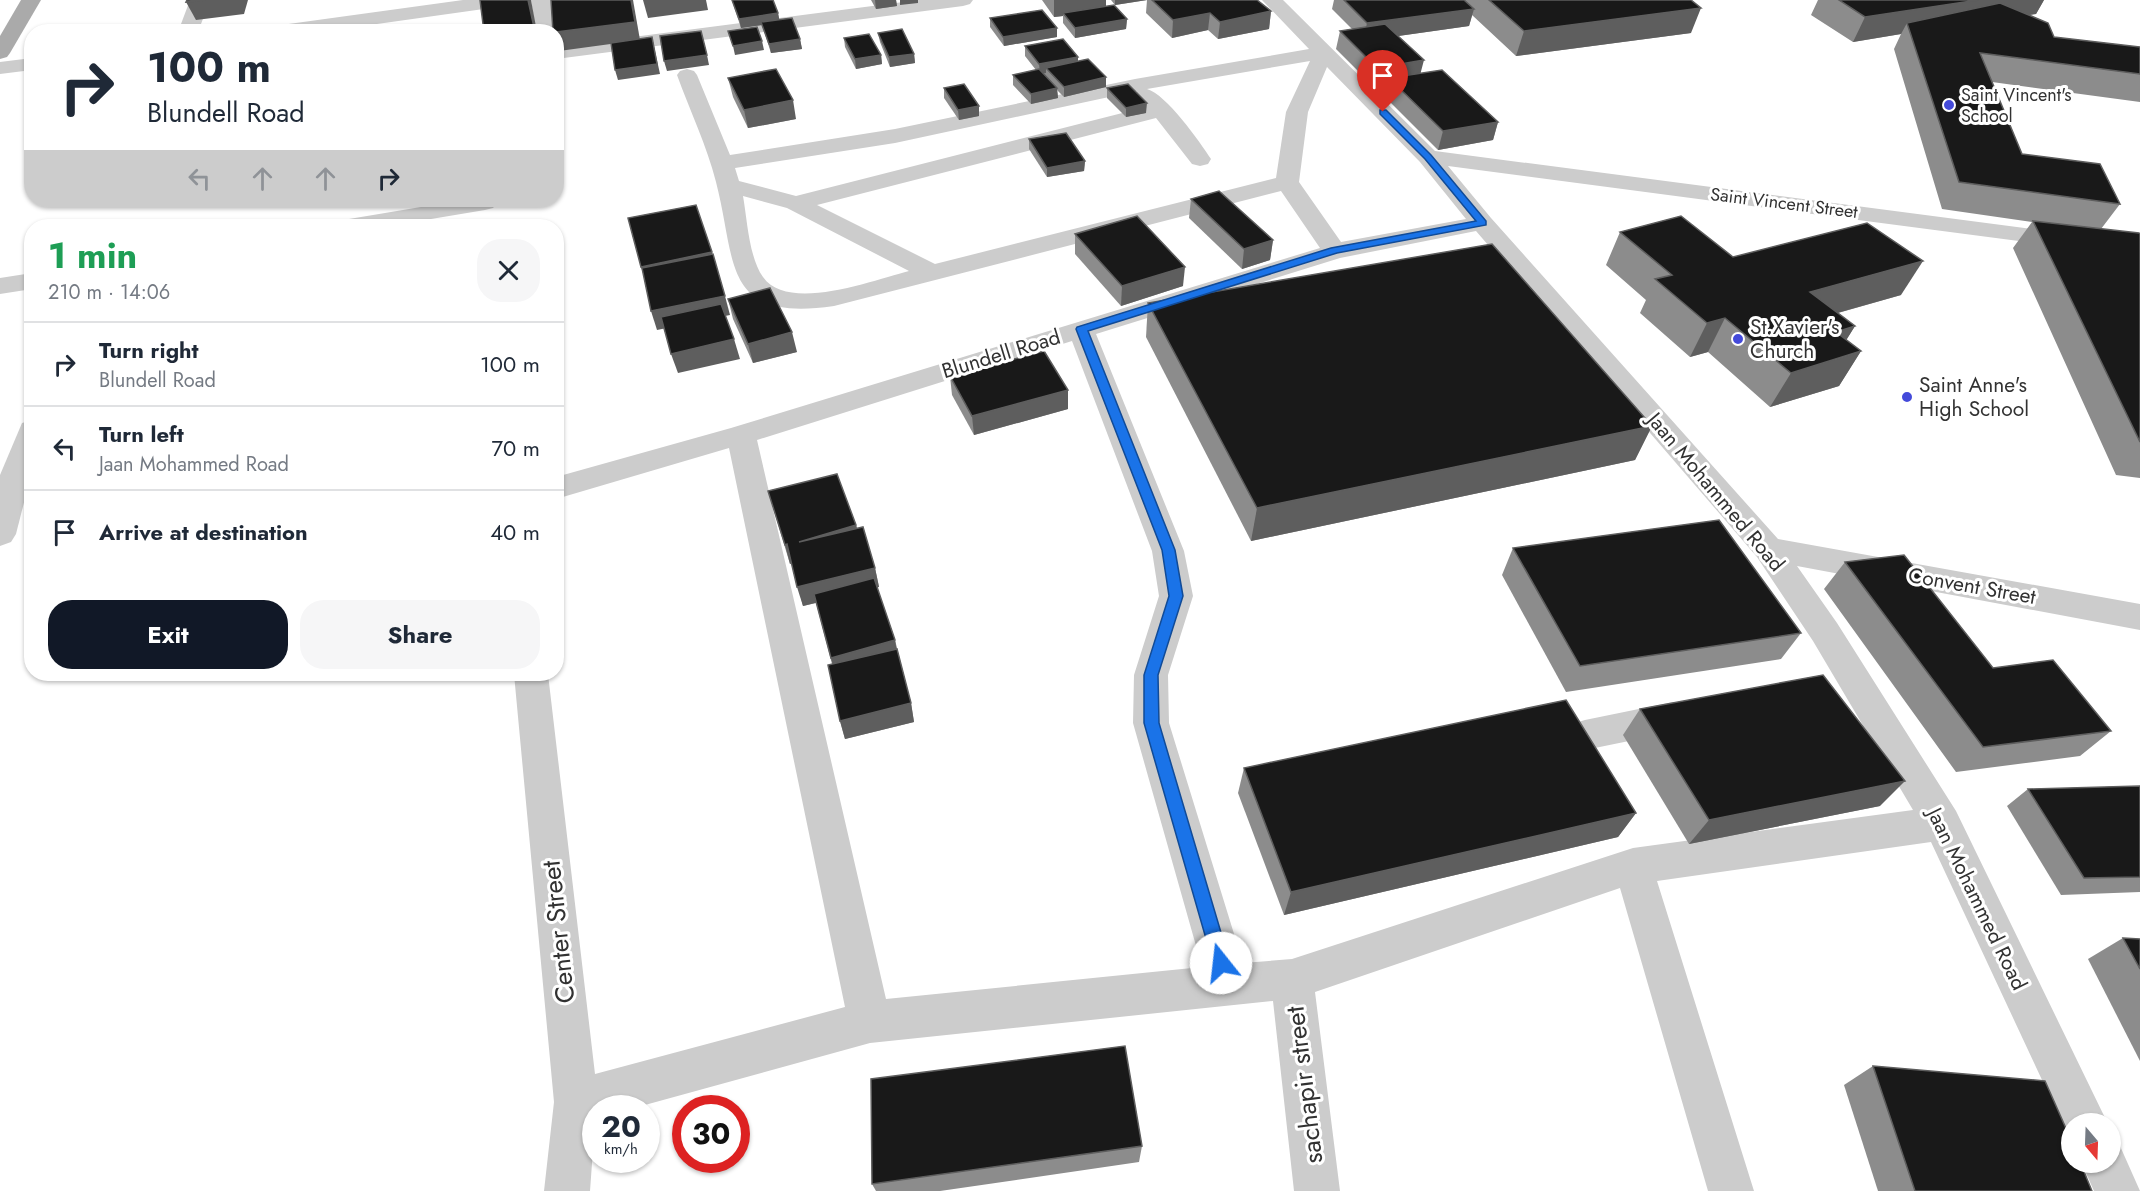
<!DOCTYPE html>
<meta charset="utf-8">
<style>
:root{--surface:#fff;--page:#f6f6f7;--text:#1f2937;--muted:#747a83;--line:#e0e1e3;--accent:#111827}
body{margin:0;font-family:Jost,sans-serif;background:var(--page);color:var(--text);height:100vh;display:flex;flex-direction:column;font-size:22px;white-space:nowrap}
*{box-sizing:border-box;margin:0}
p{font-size:20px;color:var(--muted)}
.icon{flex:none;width:33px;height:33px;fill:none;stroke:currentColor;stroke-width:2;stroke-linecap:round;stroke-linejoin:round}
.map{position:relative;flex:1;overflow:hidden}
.sheet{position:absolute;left:24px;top:219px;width:540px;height:462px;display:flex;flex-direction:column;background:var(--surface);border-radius:24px;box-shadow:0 2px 4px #0004}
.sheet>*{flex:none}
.banner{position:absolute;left:24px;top:24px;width:540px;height:183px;border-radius:24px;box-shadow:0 2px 4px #0004;background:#fff;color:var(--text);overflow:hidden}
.needle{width:39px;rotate:161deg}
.controls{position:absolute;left:2061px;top:1113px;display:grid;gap:12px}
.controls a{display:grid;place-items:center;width:60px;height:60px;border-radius:50%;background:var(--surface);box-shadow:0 2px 4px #0004;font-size:30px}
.speed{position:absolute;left:582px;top:1095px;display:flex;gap:12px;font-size:30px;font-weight:700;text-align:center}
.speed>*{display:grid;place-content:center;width:78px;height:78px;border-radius:50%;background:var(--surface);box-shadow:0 2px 4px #0004;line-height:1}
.speed small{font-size:15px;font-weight:400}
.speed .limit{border:9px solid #d22;background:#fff;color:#111}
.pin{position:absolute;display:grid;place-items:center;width:51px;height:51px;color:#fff;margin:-62px -26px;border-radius:50% 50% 50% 0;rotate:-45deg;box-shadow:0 0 6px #0007}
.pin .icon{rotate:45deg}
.me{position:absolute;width:66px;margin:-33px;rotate:344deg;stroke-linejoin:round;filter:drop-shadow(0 0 4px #0008)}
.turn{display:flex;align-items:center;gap:21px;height:126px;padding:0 24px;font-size:27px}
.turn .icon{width:78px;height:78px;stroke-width:2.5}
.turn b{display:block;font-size:42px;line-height:51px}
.lanes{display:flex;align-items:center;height:57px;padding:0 24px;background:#0003;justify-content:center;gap:30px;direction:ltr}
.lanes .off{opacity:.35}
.round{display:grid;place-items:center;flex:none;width:63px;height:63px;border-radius:24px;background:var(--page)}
.head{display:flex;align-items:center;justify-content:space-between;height:102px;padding:0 24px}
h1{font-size:36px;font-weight:700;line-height:45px;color:#1e9e55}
.primary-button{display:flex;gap:12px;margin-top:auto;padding:12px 24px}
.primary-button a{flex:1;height:69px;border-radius:24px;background:var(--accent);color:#fff;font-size:24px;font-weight:700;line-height:69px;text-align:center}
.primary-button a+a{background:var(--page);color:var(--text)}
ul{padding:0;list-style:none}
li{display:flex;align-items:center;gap:18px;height:84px;padding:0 24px;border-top:2px solid var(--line)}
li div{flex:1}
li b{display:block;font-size:22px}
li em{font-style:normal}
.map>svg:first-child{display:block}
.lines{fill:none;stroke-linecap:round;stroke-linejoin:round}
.minor{fill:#ccc;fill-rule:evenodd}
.major{fill:#aaa;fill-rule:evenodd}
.wall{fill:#8c8c8c}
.shaded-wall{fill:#5e5e5e}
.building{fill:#191919;stroke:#5e5e5e;stroke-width:1.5}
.route{fill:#1a73e8;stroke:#114b97;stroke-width:1.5}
.poi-dot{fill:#444ada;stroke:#fff;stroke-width:2}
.labels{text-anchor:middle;stroke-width:6;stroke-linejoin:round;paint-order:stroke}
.far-poi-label{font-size:18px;fill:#323232;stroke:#fff;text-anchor:start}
.far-street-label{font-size:18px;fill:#323232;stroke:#fff}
.poi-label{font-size:21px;fill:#323232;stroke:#fff;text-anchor:start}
.street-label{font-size:21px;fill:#323232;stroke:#fff}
.near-street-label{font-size:26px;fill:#323232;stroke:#fff}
</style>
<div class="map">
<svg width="2140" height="1191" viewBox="0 0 2140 1191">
<rect width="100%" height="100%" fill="#fff"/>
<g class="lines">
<g class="minor">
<polygon points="190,0 210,0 198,32 178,32"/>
<polygon points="463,0 515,0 512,4 505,6 320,32 264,32 267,28 274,26"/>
<polygon points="531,0 551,0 556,32 536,32"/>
<polygon points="919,0 973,0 970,4 963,6 556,59 556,47"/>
<path d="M1262,0H1283L1435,151L2140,243V257L1448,166L1491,218L1778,539L2140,604V630L1797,566L1837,623L1956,811L2108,1124H2072L2070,1140L1931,842L1657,881L1754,1191H1708L1620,888L1315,992L1340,1191H1294L1273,1001L870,1043L634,1108H596L590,1191H544L554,1102L514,674H548L595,1074L845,1007L729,448L556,499V477L731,428L1320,248L1281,191L834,306C721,322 737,263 716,182C707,146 690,111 677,75L680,71L687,69L694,71L697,75L730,155L895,129L1135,79L1309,49ZM1310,61L1286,112L1276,178L935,264L817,205L1156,118L1192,164L1200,166L1208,164L1211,159C1200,142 1166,94 1147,89ZM1327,67L1420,162L1466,219L1341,242L1299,182L1308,112ZM1137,91L1134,95L1146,107L796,196L739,181L735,168L895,143ZM743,196L787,208L909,271C874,280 788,313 763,277C749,258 747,218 743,196ZM1476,231L1757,557L1813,641L1913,810L1633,848L1292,959L1243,963L1169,723L1168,675L1193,596L1184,551L1096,334L1340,258ZM1072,341L1152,551L1159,596L1134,675L1133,723L1202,967L886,999L757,440Z"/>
<polygon points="32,58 32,70 0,74 0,62"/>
<polygon points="463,200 494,200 497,203 493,208 485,210 389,226 337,226 340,221 349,219"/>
<polygon points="32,273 32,289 0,294 0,278"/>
<polygon points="32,420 32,471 16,534 11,542 0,546 0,475 22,423"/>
<polygon points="1673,702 1686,706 1691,717 1686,728 1673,732 1585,750 1572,746 1567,735 1572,724 1585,720"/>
<polygon points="2110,1142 2120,1146 2140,1191 2094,1191 2081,1162 2110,1162"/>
</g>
<polygon class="major" points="21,0 41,0 10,53 7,57 0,59 0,36"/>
</g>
<g class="wall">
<polygon points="732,0 778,13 779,19 800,39 802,49 771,53 762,25 741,28 734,7"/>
<polygon points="871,0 896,0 897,6 876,9"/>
<polygon points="1042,0 1106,0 1106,6 1127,19 1126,29 1075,38 1063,23 1063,16 1054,17"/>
<polygon points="1111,0 1257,0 1271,11 1269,29 1218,39 1208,30 1172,38 1146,13 1147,0 1115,5"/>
<polygon points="1334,0 1691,0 1691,33 1516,56 1472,15 1469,26 1398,36 1421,73 1498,122 1493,140 1438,150 1385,97 1388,84 1373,86 1336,49 1340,31 1352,29 1332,9"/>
<polygon points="1818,0 2044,0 2036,14 2029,15 2054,37 2140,47 2140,102 1992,82 2022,154 2120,204 2101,229 2140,234 2140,478 2116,475 2013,248 2032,222 1942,209 1894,49 1901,34 1853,42 1811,15"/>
<polygon points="990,18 1057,28 1057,37 1004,46 990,27"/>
<polygon points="878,33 914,54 915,63 890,67 880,42"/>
<polygon points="844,38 881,55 882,64 856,69 845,47"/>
<polygon points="1025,46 1078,57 1078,61 1106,87 1064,97 1057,90 1058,98 1031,104 1013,85 1013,75 1036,70 1025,56"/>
<polygon points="728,78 796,119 748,128 733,97"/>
<polygon points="944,88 979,116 959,120 944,98"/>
<polygon points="1107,88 1146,113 1126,117 1107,98"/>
<polygon points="1029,139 1085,161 1084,171 1047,177 1029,149"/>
<polygon points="1191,199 1273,240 1270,260 1242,269 1189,218"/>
<polygon points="1620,232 1733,257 1901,295 1838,313 1855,326 1846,340 1861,351 1839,386 1770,407 1708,352 1690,357 1640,313 1646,300 1606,265"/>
<polygon points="1075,234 1183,286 1121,306 1075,254"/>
<polygon points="728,299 797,352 753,363 733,319"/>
<polygon points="1148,303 1652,426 1635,460 1251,541 1146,337"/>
<polygon points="950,376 1068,390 1068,409 974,435 952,395"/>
<polygon points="768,491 856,525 875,568 879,587 877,587 895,640 911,703 914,722 845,739 840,721 832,664 816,603 803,606 792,563 790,564"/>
<polygon points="1513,548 1801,633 1781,659 1566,692 1502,575"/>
<polygon points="1845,562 1993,668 2111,731 2080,756 1956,772 1824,589"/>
<polygon points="1640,709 1880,806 1689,844 1623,735"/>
<polygon points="1244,768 1636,813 1618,837 1284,915 1238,793"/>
<polygon points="2140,786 2140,892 2061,895 2007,806 2028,789"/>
<polygon points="2123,938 2140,939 2140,1061 2088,959"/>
<polygon points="1873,1066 2092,1191 1878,1191 1844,1085"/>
<polygon points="1142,1146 1139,1162 940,1191 876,1191 872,1184"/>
</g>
<g class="shaded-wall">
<polygon points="205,0 248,0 244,14 196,20 186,2"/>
<polygon points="528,0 531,0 537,32 535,32"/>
<polygon points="631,0 633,0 640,40 559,51 556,43 556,32"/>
<polygon points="643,0 706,0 708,10 648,18"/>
<polygon points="875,0 896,0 897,6 876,9"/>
<polygon points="900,0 918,0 918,3 900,5"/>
<polygon points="1054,0 1106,0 1106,10 1063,13 1063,16 1054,17"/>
<polygon points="1115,0 1147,0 1115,5"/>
<polygon points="1978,0 2044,0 2036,14 1910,33 1907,23 1901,34 1853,42 1865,17"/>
<polygon points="1701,8 1691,33 1516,56 1524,31"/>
<polygon points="1474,9 1469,26 1363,41 1367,23"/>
<polygon points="1271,11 1269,29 1218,39 1220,22"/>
<polygon points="778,13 780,23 761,22 762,25 741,28 739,19"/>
<polygon points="1210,13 1208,30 1172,38 1173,20"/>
<polygon points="1127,19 1126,29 1075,38 1075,28"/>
<polygon points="1057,28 1057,37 1004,46 1003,37"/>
<polygon points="652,37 660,74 618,80 615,70"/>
<polygon points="800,39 802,49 771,53 769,44"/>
<polygon points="762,41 764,50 735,55 733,46"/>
<polygon points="914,54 915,63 890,67 889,57"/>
<polygon points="707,55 709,65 667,71 664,61"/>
<polygon points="881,55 882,64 856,69 855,59"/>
<polygon points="1078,57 1078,66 1046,68 1046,73 1040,74 1039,64"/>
<polygon points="1424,60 1419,79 1389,78 1388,84 1373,86 1377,68"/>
<polygon points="1106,77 1106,87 1064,97 1064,87"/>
<polygon points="1057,88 1058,98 1031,104 1031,94"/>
<polygon points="793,100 796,119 748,128 744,110"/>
<polygon points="1147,103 1146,113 1126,117 1126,108"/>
<polygon points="979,106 979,116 959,120 958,110"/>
<polygon points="1498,122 1493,140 1438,150 1443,131"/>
<polygon points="1085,161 1084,171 1047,177 1047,168"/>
<polygon points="1273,240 1270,260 1242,269 1244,249"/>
<polygon points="712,252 717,272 648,286 641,267"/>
<polygon points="1923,261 1901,295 1791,326 1810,292"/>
<polygon points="1185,267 1183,286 1121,306 1122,286"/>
<polygon points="725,296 730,315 657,330 651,311"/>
<polygon points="1725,318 1708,352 1690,357 1707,323"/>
<polygon points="1855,326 1834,360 1861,351 1839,386 1770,407 1791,373 1836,332"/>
<polygon points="792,332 797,352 753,363 748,344"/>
<polygon points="734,339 740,359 678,373 671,354"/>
<polygon points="1068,390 1068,409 974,435 972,416"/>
<polygon points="1652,426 1635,460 1251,541 1257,508"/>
<polygon points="856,525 860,545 799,542"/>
<polygon points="787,544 792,563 790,564 785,545"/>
<polygon points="875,568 879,587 803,606 797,587"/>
<polygon points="895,640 898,659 836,677 831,658"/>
<polygon points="911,703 914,722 845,739 840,721"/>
<polygon points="1905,781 1880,806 1689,844 1709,820"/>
<polygon points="1636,813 1618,837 1284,915 1291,892"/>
</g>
<g class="building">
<polygon points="187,0 205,0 186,2"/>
<polygon points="480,0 528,0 535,32 484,32"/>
<polygon points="551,0 631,0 635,22 556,32 553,32"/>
<polygon points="732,0 773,0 778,13 739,19"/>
<polygon points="1152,0 1257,0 1271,11 1220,22 1210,13 1173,20"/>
<polygon points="1344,0 1464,0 1474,9 1367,23"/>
<polygon points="1489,0 1691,0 1701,8 1524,31"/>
<polygon points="1839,0 1978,0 1865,17"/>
<polygon points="2000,3 2048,23 2054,37 2140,47 2140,74 1980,53 2022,154 2100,164 2120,204 1959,182 1907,23"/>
<polygon points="1114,5 1127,19 1075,28 1063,13"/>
<polygon points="1042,10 1057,28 1003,37 990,18"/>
<polygon points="792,18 800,39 769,44 761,22"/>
<polygon points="1385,24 1424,60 1377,68 1340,31"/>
<polygon points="757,27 762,41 733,46 728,31"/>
<polygon points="267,29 267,32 244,32"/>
<polygon points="902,29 914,54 889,57 878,33"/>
<polygon points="701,31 707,55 664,61 660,36"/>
<polygon points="869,34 881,55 855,59 844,38"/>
<polygon points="652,37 657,64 615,70 611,43"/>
<polygon points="1063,39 1078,57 1039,64 1025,46"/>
<polygon points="1088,59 1106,77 1064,87 1046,68"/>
<polygon points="776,69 793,100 744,110 728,78"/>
<polygon points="1039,69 1057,88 1031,94 1013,75"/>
<polygon points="1442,70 1498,122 1443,131 1389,78"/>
<polygon points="964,84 979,106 958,110 944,88"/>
<polygon points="1128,84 1147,103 1126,108 1107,88"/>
<polygon points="1066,133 1085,161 1047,168 1029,139"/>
<polygon points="1219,191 1273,240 1244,249 1191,199"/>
<polygon points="696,205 712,252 641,267 628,218"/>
<polygon points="1137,216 1185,267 1122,286 1075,234"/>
<polygon points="1681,216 1733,257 1867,223 1923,261 1810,292 1855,326 1836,332 1861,351 1791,373 1725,318 1707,323 1655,279 1672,275 1620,232"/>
<polygon points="2033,221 2139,233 2140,234 2140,442"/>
<polygon points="1492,244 1652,426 1257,508 1148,303"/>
<polygon points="713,254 725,296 651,311 642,268"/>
<polygon points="770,288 792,332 748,344 728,299"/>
<polygon points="721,304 734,339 671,354 661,317"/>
<polygon points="1044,351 1068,390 972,416 950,376"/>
<polygon points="837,474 856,525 799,542 863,527 875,568 797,587 787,544 785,545 768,491"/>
<polygon points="1719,520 1801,633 1580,666 1513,548"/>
<polygon points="1904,555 1993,668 2053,660 2111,731 1983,747 1845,562"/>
<polygon points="874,578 895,640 831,658 814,594"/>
<polygon points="897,649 911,703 840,721 828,665"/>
<polygon points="1823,675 1905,781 1709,820 1640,709"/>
<polygon points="1566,700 1636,813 1291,892 1244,768"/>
<polygon points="2140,786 2140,877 2084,878 2028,789"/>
<polygon points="2123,938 2140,939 2140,969"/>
<polygon points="1125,1046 1142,1146 872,1184 871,1079"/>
<polygon points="1873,1066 2045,1081 2072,1142 2072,1162 2080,1162 2092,1191 1915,1191"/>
</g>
<polygon class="route" points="1380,110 1386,110 1431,155 1486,221 1486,225 1337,253 1088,331 1175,550 1183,596 1158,675 1159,723 1230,963 1227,968 1221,971 1215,968 1213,963 1144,723 1144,675 1169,596 1162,550 1076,329 1077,327 1331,248 1476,221 1425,159 1380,114"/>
<g class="poi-dot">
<circle cx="1949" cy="105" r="6"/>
<circle cx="1738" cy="339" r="6"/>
<circle cx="1907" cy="397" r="6"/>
</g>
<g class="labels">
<g class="far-poi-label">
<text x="1961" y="101">Saint Vincent's<tspan x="1961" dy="21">School</tspan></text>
</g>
<g class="far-street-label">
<text transform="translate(1784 203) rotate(7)" y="6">Saint Vincent Street</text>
</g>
<g class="poi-label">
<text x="1750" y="334">St.Xavier's<tspan x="1750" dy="24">Church</tspan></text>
<text x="1919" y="392">Saint Anne's<tspan x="1919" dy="24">High School</tspan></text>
</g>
<g class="street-label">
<text transform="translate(1001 354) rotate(-17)" y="7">Blundell Road</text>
<text transform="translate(1716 492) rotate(50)" y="7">Jaan Mohammed Road</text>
<text transform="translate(1972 586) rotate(10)" y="7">Convent Street</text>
<text transform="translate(1977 899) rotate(64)" y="7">Jaan Mohammed Road</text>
</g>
<g class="near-street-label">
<text transform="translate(558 932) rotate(-96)" y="9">Center Street</text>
<text transform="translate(1304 1085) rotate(-97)" y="9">sachapir street</text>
</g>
</g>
</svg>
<div class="controls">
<a><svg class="needle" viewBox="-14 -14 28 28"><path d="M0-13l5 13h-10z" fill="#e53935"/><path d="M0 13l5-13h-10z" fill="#747a83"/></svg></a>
</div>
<div class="speed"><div>20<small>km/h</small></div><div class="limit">30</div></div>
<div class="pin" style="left:1383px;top:112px;background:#d93025"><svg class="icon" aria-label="arrive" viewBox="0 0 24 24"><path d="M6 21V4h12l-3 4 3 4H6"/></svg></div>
<svg class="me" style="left:1221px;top:963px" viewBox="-20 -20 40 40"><circle r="19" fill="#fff"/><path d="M0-13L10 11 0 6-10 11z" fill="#1a73e8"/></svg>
<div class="banner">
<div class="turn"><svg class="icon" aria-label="right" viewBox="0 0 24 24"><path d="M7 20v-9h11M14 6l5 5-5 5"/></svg><div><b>100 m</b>Blundell Road</div></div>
<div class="lanes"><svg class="icon off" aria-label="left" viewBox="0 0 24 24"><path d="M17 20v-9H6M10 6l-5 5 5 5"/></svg><svg class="icon off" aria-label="ahead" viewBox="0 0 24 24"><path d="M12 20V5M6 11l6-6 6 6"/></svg><svg class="icon off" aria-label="ahead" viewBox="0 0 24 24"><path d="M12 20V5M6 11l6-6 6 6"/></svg><svg class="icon" aria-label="right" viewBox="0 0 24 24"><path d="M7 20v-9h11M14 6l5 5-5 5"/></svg></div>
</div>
<section class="sheet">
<div class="head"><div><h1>1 min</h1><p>210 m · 14:06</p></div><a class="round"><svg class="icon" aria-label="close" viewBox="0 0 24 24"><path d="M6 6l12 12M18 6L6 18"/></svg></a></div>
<ul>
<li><svg class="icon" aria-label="right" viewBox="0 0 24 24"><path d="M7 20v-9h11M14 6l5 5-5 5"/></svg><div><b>Turn right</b><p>Blundell Road</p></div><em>100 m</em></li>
<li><svg class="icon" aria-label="left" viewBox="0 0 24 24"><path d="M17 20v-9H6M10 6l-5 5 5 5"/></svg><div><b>Turn left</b><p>Jaan Mohammed Road</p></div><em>70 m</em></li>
<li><svg class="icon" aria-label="arrive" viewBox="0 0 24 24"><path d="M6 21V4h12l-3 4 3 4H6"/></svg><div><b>Arrive at destination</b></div><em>40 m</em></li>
</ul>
<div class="primary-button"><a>Exit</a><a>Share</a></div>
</section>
</div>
